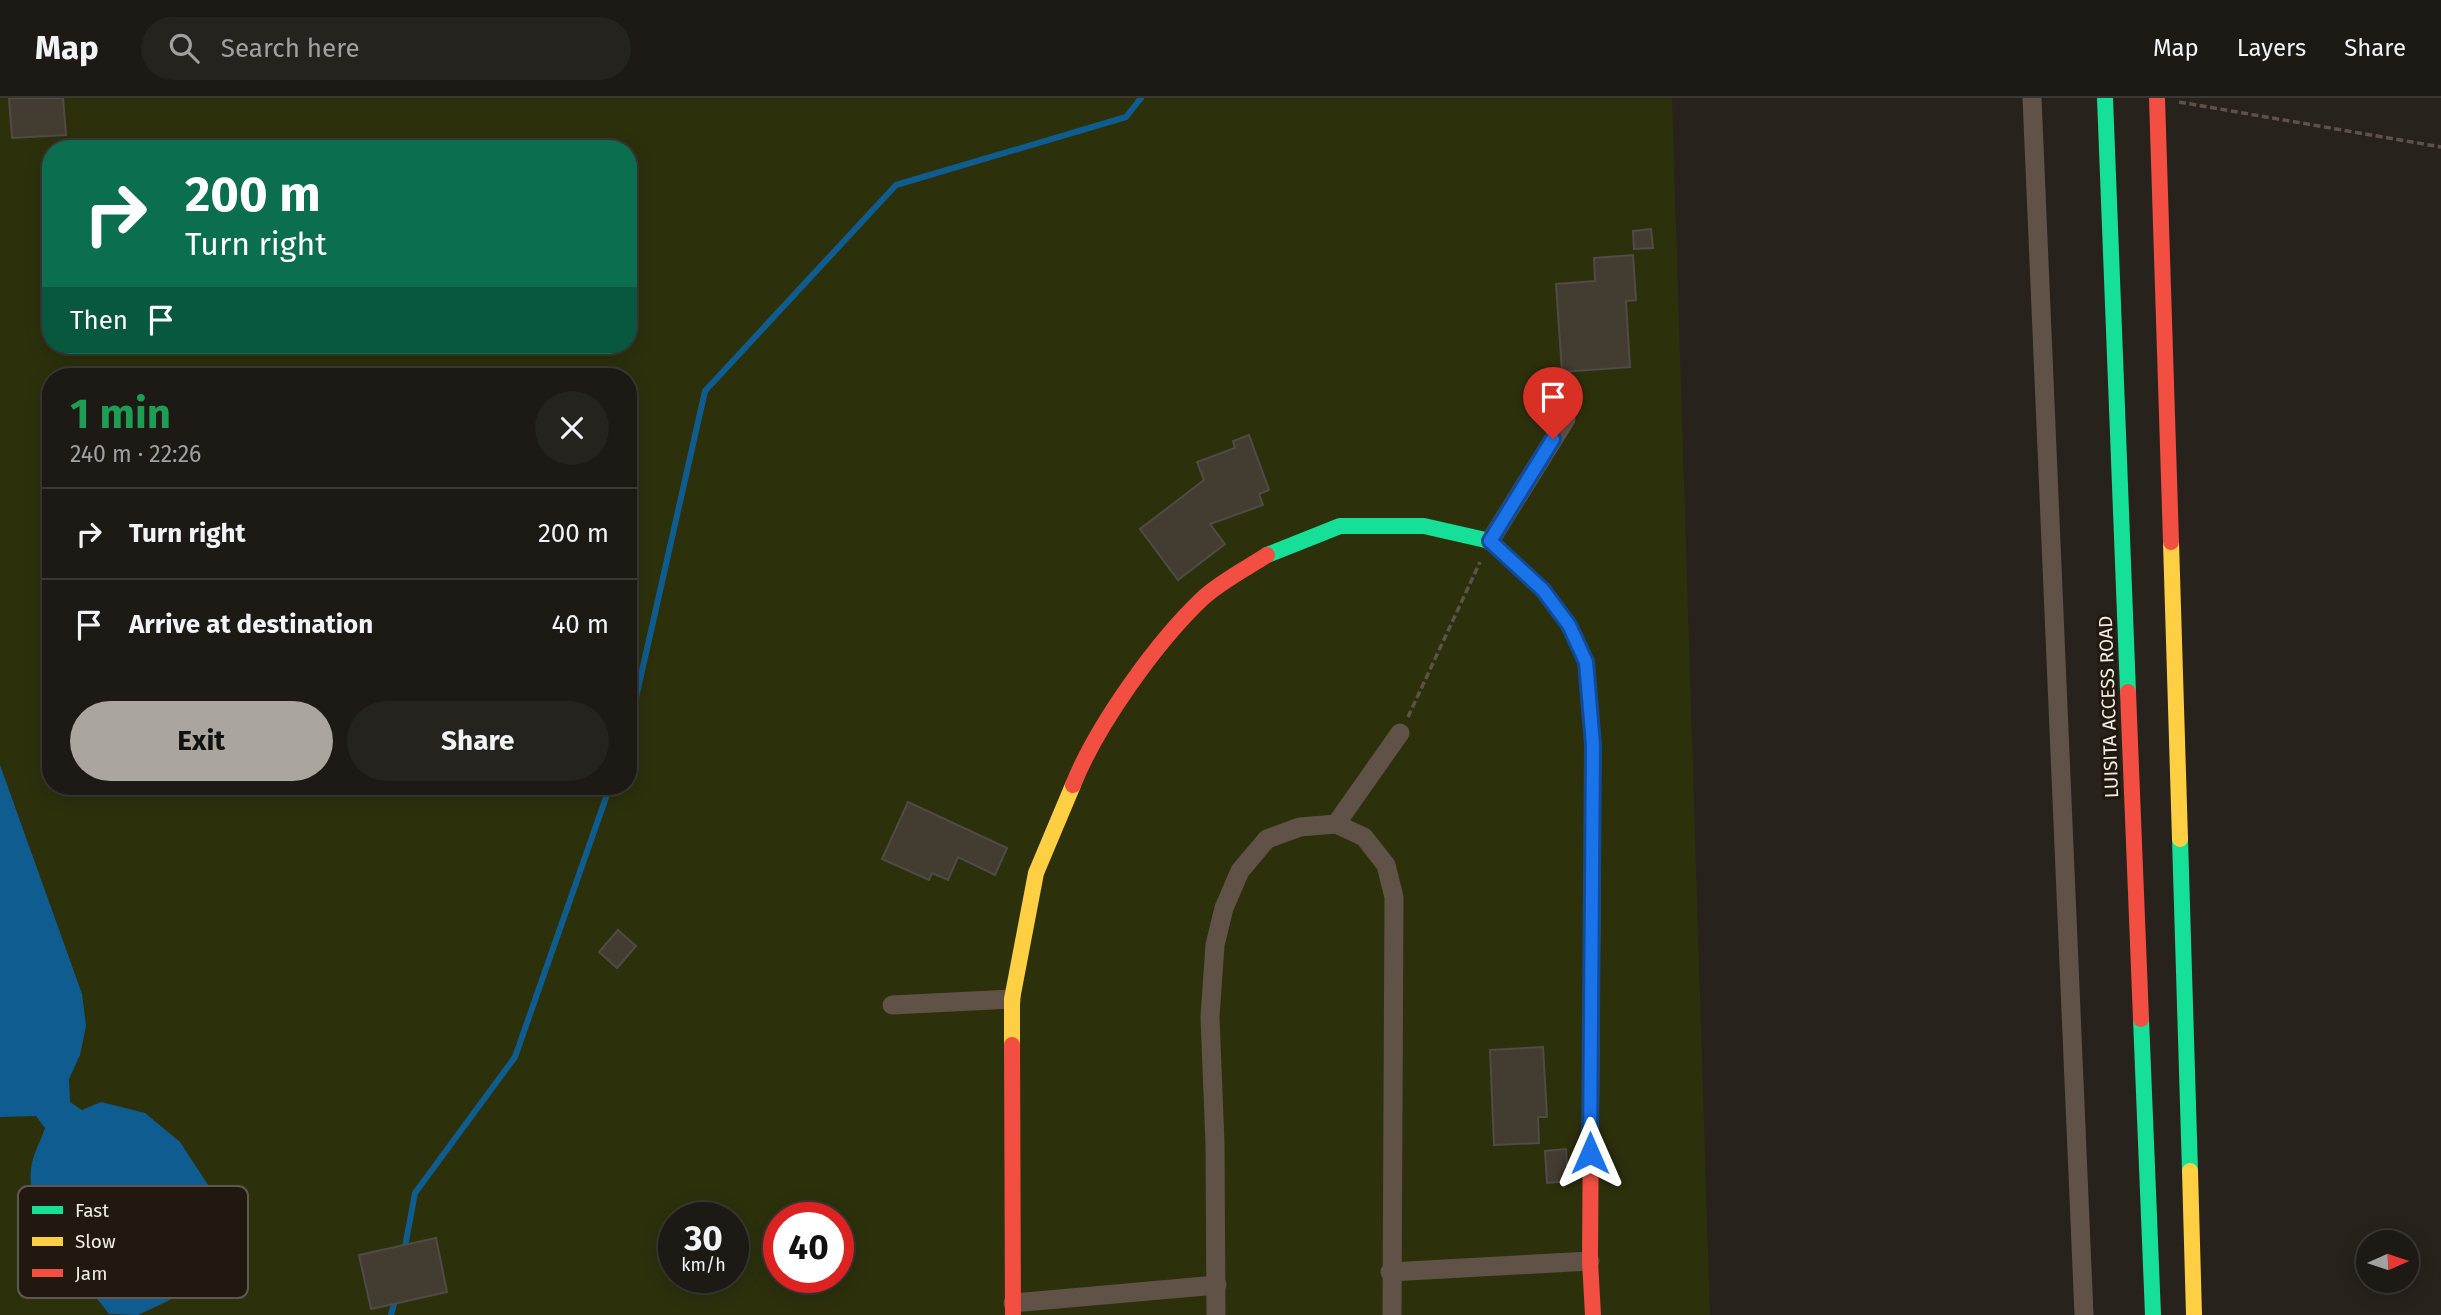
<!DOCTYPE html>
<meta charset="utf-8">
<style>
:root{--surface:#1d1a15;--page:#25231e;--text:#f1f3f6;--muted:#a0a1a0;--line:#3b3834;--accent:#aba59f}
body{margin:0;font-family:"Fira Sans",sans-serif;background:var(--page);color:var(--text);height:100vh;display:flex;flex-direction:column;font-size:26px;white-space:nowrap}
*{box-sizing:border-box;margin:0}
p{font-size:23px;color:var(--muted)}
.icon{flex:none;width:38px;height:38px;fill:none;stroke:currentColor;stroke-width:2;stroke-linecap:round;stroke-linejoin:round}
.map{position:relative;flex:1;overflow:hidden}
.panel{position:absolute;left:42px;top:270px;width:595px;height:427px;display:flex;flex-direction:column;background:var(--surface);border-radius:28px;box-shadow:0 4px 18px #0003,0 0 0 2px var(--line)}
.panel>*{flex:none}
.banner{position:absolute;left:42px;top:42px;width:595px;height:214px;border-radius:28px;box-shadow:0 4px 18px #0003,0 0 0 2px var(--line);background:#0b6e4f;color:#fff;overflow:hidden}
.needle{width:46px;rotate:87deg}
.tools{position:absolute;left:2356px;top:1132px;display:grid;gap:14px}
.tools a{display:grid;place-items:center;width:63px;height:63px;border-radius:50%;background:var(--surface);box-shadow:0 4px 18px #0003,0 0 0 2px var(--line);font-size:35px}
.speed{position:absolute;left:658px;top:1104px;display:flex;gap:14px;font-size:35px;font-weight:700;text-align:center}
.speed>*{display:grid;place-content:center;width:91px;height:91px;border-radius:50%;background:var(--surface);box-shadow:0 4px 18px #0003,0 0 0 2px var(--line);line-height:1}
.speed small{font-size:18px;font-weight:400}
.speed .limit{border:10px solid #d22;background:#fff;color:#111}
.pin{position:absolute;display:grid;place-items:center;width:60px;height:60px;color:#fff;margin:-72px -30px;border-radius:50% 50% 50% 0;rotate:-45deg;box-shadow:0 0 7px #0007}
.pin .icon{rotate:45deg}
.me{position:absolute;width:77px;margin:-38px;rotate:0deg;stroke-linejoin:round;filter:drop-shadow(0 0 5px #0008)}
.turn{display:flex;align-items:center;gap:24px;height:147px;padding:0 28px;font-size:32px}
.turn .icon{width:91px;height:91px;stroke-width:2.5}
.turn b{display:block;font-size:49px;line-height:60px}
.then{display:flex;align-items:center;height:66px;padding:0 28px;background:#0003;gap:14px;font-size:26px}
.round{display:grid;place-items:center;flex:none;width:74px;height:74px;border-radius:37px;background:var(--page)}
.overview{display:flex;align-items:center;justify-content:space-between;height:119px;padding:0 28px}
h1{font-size:42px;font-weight:700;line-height:52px;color:#1e9e55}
.action{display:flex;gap:14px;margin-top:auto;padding:14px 28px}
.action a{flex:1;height:80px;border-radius:42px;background:var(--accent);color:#111;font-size:28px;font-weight:700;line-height:80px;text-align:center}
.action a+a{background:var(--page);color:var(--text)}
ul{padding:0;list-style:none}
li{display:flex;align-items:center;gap:21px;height:91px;padding:0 28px;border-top:2px solid var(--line)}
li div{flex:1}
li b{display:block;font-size:26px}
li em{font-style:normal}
header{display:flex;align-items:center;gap:42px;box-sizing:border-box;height:98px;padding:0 35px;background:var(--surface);border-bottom:2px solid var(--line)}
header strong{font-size:33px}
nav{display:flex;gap:38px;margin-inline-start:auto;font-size:24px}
.search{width:490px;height:63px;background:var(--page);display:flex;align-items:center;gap:18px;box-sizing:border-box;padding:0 24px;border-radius:38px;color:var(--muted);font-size:26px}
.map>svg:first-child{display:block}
.green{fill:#2c310c;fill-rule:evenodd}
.water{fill:#0f5d90}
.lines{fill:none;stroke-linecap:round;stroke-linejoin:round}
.stream{stroke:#0f5d90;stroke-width:6}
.building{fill:#433c31;stroke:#504b46;stroke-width:2}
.path{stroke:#5c524a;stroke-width:3.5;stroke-dasharray:7 3.5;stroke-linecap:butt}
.street{stroke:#615248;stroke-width:19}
.fast{stroke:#16e098;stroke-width:16}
.slow{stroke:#ffcf43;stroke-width:16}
.jam{stroke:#f24e42;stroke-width:16}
.route-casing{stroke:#114b97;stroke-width:18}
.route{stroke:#1a73e8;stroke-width:12}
.labels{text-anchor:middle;stroke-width:6;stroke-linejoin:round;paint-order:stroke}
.street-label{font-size:19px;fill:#f2ece6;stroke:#21190f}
.key{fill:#21190f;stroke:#605850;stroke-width:2}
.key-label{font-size:19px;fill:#f2ece6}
</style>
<header>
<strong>Map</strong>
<div class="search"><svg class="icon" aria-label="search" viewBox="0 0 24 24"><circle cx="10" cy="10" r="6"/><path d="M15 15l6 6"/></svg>Search here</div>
<nav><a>Map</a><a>Layers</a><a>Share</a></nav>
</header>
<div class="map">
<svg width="2441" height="1217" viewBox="0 0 2441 1217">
<rect width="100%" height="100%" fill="#27221c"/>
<path class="green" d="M0,0H1672L1710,1217H0ZM51,51H628V247H51ZM51,278H628V688H51ZM674,1120H733V1180H674ZM779,1120H838V1180H779Z"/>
<path class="water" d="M0,667L82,896L86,928L80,957L69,981L70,1004L82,1012L101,1004L145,1015L180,1044L231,1122L232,1150L210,1179L168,1203L138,1217L109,1216C79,1176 25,1126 31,1071C32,1058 41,1043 45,1030L36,1018L0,1019Z"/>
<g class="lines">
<g class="stream">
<polyline points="628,635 705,293 896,87 1126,19 1141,0"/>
<polyline points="404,1154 415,1095 515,959 610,688"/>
<polyline points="391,1217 396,1199"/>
</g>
</g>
<g class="building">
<polygon points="9,0 63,0 66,37 12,40"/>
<polygon points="1651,131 1653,150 1634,151 1633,133"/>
<polygon points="1633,157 1636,202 1626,203 1630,269 1562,274 1556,186 1595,183 1594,160"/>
<polygon points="1249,337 1269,392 1259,396 1263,407 1210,426 1225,446 1178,482 1140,431 1204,382 1197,364 1235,350 1233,343"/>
<polygon points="908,704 1007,750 995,777 958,759 948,782 932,775 929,782 882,761"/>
<polygon points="618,832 636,848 617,870 599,854"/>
<polygon points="1543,949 1547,1019 1538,1019 1539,1045 1494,1047 1490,952"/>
<polygon points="1566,1051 1568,1083 1547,1085 1545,1053"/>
<polygon points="436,1140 447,1194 371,1211 359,1157"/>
</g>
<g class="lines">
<g class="path">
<polyline points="2179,4 2441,49"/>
<polyline points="1408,619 1480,464"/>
</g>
<g class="street">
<polyline points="2032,0 2084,1217"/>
<polyline points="1490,443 1566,321"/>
<polyline points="1336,726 1400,635"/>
<polyline points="892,907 1012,901"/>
<polyline points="1390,1174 1590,1163"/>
<polyline points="1013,1205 1217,1187"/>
<polyline points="1216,1217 1215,1046 1210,919 1215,847 1224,810 1240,773 1267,741 1300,729 1336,726 1364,739 1386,767 1394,799 1392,1217"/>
</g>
<g class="fast">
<polyline points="2105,0 2128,594"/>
<polyline points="1267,457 1340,428 1424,428 1490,443 1541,490"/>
<polyline points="2180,741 2190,1073"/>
<polyline points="2141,921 2153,1217"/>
</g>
<g class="slow">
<polyline points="2171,444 2180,741"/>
<polyline points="1541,490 1569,527 1586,564 1593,647 1592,863"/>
<polyline points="1012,947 1012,901 1036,775 1073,687"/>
<polyline points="2190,1073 2194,1217"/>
</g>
<g class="jam">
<polyline points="2157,0 2171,444"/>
<polyline points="2128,594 2141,921"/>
<path d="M1073,687C1097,627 1157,543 1204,499C1222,483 1247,470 1267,457"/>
<polyline points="1592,863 1590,1163 1593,1217"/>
<polyline points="1012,947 1013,1217"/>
</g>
</g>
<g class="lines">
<g class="route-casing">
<polyline id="route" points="1553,341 1490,443 1543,492 1569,527 1586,564 1593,647 1590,1055"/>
</g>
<use href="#route" class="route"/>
</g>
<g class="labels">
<g class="street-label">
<text transform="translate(2108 609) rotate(-92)" y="7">LUISITA ACCESS ROAD</text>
</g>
</g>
<rect x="18" y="1088" width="230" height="112" rx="10" class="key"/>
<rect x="32" y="1108" width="31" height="8" fill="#16e098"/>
<rect x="32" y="1139" width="31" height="9" fill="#ffcf43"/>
<rect x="32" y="1171" width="31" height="8" fill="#f24e42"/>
<g class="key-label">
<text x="75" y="1119">Fast</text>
<text x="75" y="1150">Slow</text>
<text x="75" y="1182">Jam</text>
</g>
</svg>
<div class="tools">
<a><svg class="needle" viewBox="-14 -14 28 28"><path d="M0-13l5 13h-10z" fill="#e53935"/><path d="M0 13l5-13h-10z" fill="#a0a1a0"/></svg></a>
</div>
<div class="speed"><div>30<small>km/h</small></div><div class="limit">40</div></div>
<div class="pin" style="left:1553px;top:341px;background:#d93025"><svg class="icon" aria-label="arrive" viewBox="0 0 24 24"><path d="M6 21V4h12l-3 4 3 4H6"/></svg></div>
<svg class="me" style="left:1590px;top:1055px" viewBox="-20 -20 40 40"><path d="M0-17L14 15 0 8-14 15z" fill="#1a73e8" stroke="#fff" stroke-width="4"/></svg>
<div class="banner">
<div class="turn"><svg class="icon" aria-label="right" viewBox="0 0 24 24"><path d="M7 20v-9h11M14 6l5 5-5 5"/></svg><div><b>200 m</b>Turn right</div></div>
<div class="then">Then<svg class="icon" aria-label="arrive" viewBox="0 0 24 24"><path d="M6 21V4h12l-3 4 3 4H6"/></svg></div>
</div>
<section class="panel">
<div class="overview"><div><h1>1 min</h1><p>240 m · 22:26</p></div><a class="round"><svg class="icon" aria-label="close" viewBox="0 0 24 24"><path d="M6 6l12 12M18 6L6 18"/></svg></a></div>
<ul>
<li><svg class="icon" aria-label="right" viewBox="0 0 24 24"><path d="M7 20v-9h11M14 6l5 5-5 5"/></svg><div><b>Turn right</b></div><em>200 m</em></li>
<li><svg class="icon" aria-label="arrive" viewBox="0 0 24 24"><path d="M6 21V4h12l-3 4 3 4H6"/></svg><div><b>Arrive at destination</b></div><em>40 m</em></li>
</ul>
<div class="action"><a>Exit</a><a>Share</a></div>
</section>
</div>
